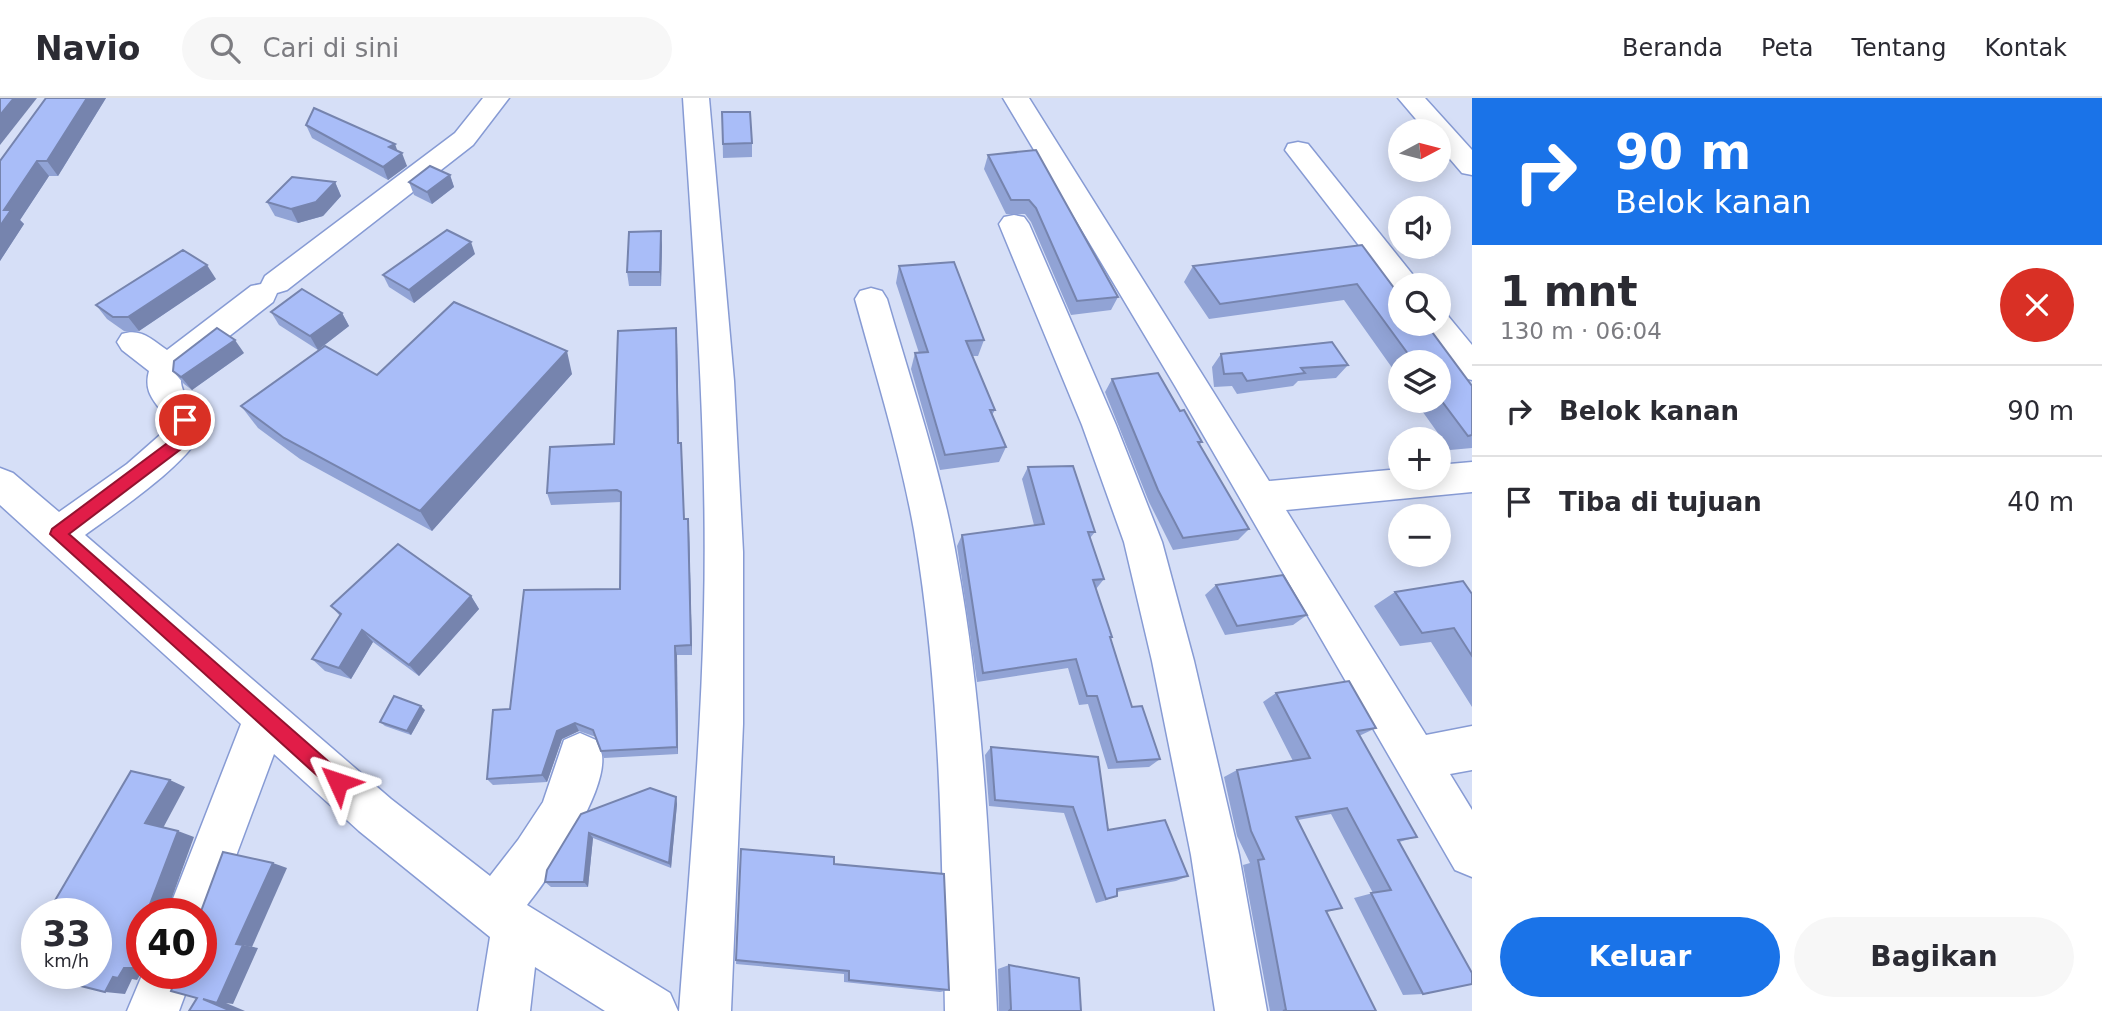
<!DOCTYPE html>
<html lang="id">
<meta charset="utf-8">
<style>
:root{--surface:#fff;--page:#f7f7f7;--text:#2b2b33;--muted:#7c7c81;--line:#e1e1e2;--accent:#1a73e8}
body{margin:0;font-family:"DejaVu Sans",sans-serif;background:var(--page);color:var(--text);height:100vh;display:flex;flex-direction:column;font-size:26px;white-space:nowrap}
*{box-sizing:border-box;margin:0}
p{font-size:23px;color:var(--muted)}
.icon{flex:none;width:38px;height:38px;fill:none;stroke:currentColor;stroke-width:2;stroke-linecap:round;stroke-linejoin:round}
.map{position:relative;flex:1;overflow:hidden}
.panel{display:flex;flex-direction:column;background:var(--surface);width:630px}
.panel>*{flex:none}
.top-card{background:#1a73e8;color:#fff;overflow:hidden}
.needle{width:46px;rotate:83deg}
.controls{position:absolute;left:1388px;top:21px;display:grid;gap:14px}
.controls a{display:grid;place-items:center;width:63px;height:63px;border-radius:50%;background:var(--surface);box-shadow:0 4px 18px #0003;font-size:35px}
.speed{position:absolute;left:21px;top:800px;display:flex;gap:14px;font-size:35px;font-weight:700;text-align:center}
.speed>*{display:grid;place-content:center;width:91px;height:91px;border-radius:50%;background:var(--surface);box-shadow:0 4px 18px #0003;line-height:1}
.speed small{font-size:18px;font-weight:400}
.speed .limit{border:10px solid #d22;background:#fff;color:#111}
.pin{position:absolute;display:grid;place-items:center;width:60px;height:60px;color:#fff;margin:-30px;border:4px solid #fff;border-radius:50%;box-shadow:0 2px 7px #0007}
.me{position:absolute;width:77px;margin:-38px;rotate:312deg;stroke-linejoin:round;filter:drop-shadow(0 0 5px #0008)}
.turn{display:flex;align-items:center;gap:24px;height:147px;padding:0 28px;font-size:32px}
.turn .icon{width:91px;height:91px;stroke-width:2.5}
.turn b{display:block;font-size:49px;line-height:60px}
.round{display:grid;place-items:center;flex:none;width:74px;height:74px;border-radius:37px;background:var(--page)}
.headline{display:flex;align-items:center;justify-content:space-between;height:119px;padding:0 28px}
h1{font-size:42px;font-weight:800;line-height:52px}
.primary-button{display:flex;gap:14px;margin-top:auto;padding:14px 28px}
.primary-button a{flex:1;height:80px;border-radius:42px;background:var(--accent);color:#fff;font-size:28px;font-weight:800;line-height:80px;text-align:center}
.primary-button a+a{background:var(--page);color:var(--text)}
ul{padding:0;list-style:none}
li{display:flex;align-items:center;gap:21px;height:91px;padding:0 28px;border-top:2px solid var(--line)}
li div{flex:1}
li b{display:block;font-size:26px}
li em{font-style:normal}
header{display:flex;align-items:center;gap:42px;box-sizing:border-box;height:98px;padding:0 35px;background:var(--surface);border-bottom:2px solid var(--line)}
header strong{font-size:33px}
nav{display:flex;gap:38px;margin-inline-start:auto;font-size:24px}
.search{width:490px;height:63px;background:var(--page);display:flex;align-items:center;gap:18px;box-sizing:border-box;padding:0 24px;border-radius:38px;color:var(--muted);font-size:26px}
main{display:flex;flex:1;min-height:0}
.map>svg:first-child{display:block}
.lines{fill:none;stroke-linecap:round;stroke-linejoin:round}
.minor-casing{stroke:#879bd4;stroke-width:3}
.minor{fill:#fff;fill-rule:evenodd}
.wall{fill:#91a3d5}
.shaded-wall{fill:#7684ae}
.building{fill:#a9bdf8;stroke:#7684ae;stroke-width:2}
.route{fill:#e11d48;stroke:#92132f;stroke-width:2}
</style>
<header>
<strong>Navio</strong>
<div class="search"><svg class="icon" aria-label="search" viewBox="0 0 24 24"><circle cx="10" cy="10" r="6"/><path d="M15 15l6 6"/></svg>Cari di sini</div>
<nav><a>Beranda</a><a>Peta</a><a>Tentang</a><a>Kontak</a></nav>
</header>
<main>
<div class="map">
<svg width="1472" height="913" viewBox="0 0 1472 913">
<rect width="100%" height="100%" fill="#d6dff7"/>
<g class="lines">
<g class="minor-casing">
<g id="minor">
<path d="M483,0H509L473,47L287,192L277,195L273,204L182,275C176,295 197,309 203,327C201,358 112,417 85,437L391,701L490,778L518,742L543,704L564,642L580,635L596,642C597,646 601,652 602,657C607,695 551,777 527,807L670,895L678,913H605L535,869L530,913H478L490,839L359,733L274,656L208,833L201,836V816H167L241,626L0,407V370L13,375L59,414L127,366L168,330C166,308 141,302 149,273L122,252L117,244L122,236C141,230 151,241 167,252L251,188L261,186L265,178L455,35Z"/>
<path d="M683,0H709L734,283L743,454V626L731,913H679C689,779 701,646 704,512C708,341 694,170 683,0Z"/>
<polygon points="1003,0 1029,0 1269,383 1400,371 1400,380 1438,380 1438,367 1472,364 1472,394 1286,412 1426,637 1472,628 1472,672 1450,676 1472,712 1472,779 1455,772 1175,288"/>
<polygon points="1398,0 1425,0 1472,52 1472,77 1462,75 1438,47 1438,33 1426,33"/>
<polygon points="1298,44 1308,46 1421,187 1400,187 1400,196 1395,194 1285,52 1288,46"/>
<polygon points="1014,117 1024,119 1029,126 1116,327 1162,444 1194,563 1239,757 1267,913 1215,913 1191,757 1152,563 1124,444 1082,327 999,126 1004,119"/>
<path d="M871,190L882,193L887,201C912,288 942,374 957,463C984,611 990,763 997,913H945C942,753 941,591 914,432C900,354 876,278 855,201L860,193Z"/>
<polygon points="1438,215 1448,218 1472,247 1472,282 1460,279 1421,226 1438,226"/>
<polygon points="143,875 193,875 179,913 127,913"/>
</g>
</g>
<use href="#minor" class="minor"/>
</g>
<g class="wall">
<polygon points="46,0 106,0 58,78 49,78 20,122 24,126 0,163 0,63"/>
<polygon points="722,14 752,45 752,59 723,60"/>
<polygon points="306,27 397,53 407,68 388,82 312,40"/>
<polygon points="988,57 1118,199 1111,212 1071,217 1031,124 1025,116 1006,116 984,71"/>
<polygon points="450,77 454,89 432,106 414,97 409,84"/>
<polygon points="335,84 341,98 323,118 298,125 275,118 267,104"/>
<polygon points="662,147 661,188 629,188 627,174"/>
<polygon points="1362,147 1400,198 1472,288 1472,350 1450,352 1415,303 1438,303 1438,264 1400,264 1400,281 1344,202 1209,221 1184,184 1193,168"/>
<polygon points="475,156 414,205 389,189 383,177"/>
<polygon points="899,168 984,242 978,258 972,258 995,312 992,317 1006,349 999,364 940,372 911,271 915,255 919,255 896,185"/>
<polygon points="216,181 139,233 124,233 107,221 96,207"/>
<polygon points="271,214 342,215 349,228 318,252 279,227"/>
<polygon points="677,244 679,345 682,358 684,421 688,421 689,432 692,557 677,557 678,656 604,660 596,639 579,633 562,641 547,684 493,687 487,681 510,611 620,491 621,404 551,407 547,395 614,346"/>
<polygon points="244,255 192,292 184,286 173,273"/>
<polygon points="1221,256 1348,267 1336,280 1298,283 1293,288 1237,296 1232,288 1214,289 1212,269"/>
<polygon points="572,276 432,433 300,361 258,330 241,308 377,277"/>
<polygon points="1112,281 1180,313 1202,344 1199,347 1249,431 1238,442 1173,452 1149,404 1105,294"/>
<polygon points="1028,369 1095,434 1090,440 1104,481 1096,491 1112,539 1110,541 1132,609 1160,661 1149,669 1108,671 1088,606 1079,607 1068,570 977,584 957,448 962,437 1034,427 1022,381"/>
<polygon points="1216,487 1307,517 1293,527 1225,537 1205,497"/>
<polygon points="1395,494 1472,496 1472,609 1431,544 1400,548 1374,508"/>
<polygon points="471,498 479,511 419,578 373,544 351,581 325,573 312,561 340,518 331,508"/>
<polygon points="1276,595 1376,630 1359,638 1417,739 1399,744 1423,896 1403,897 1354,800 1373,795 1331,716 1298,722 1342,810 1326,814 1376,913 1269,913 1270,913 1243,767 1250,765 1237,738 1224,679 1237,672 1293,663 1263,604"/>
<polygon points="425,612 411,637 385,628 380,624"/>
<polygon points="991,649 1108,732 1188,778 1176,783 1117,794 1107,802 1096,805 1064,715 989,708 985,657"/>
<polygon points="676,699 677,706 671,770 593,740 588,789 551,789 545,784 581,716"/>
<polygon points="741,751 834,766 949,892 940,894 844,884 844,876 736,866"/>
<polygon points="1009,867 1081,913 999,913 998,871"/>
</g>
<g class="shaded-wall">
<polygon points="14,0 37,0 0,47 0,17"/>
<polygon points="87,0 106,0 58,78 47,63"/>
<polygon points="395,46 399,57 402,55 407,68 388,82 383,69 389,49"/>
<polygon points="37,63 49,78 20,122 24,126 0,163 0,128 4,112"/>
<polygon points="450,77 454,89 432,106 427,94"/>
<polygon points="335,84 341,98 323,118 298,125 291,111"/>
<polygon points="661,133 662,147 661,188 660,174"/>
<polygon points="471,144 475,156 414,205 409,192"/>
<polygon points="207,167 216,181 139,233 128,219"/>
<polygon points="342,215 349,228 318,252 310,238"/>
<polygon points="676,230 677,244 679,358 678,345"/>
<polygon points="235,242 244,255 192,292 181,279"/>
<polygon points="567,253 572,276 432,433 420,413"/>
<polygon points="688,421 689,432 692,557 691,547"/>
<polygon points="471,498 479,511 419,578 409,567"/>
<polygon points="362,532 373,544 351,581 339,570"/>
<polygon points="675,548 677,557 678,656 677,649"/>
<polygon points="421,608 425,612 411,637 407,633"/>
<polygon points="575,625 579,633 562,641 547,684 542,677 557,633"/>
<polygon points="170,682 185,689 162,732 145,725"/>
<polygon points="676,699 677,706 671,770 669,765"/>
<polygon points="178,733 194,739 166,816 147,814"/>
<polygon points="589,735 593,740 588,789 584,784"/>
<polygon points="273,765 287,770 252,849 236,846"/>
<polygon points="243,847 258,850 233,906 226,905 245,913 231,913 203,901"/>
<polygon points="124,870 142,872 142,874 137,882 132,881 125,896 105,894 113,879"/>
</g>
<g class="building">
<polygon points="0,0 14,0 0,17"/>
<polygon points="46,0 87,0 47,63 37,63 4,112 11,112 0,128 0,63"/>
<polygon points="314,10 395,46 389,49 402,55 383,69 306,27"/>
<polygon points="722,14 750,14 752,45 723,46"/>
<polygon points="1036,52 1118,199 1077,203 1036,110 1029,102 1011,102 988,57"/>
<polygon points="430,68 450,77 427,94 409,84"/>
<polygon points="292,79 335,84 316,104 291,111 267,104"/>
<polygon points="447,132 471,144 409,192 383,177"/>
<polygon points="661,133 660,174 627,174 629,134"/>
<polygon points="1362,147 1400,198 1400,226 1422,226 1429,235 1432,234 1472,288 1472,337 1468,338 1438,298 1438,264 1414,264 1357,186 1220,206 1193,168"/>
<polygon points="183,152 207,167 128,219 113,219 96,207"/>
<polygon points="954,164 984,242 966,243 995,312 990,312 1006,349 945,357 915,255 928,254 899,168"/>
<polygon points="302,191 342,215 310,238 271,214"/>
<polygon points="454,204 567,253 420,413 284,340 241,308 325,248 377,277"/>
<polygon points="217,230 235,242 181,279 173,273 174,263"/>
<polygon points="676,230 678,345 681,345 684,421 688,421 691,547 675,548 677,649 601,653 593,632 575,625 557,633 542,677 487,681 493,612 510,611 524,492 620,491 621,394 617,392 547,395 550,349 614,346 618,233"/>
<polygon points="1332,244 1348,267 1301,270 1305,275 1247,283 1242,275 1224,276 1221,256"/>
<polygon points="1158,275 1180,313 1184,312 1202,344 1198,344 1249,431 1183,440 1158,392 1112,281"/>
<polygon points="1073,368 1095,434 1088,434 1104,481 1093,482 1112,539 1110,539 1132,609 1142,608 1160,661 1117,664 1097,598 1087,598 1076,561 983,575 962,437 1044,426 1028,369"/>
<polygon points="398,446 471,498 409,567 362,532 339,570 312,561 341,516 331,508"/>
<polygon points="1283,477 1307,517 1237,528 1216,487"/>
<polygon points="1463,483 1472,496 1472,558 1454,530 1422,535 1395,494"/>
<polygon points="1349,583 1376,630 1357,633 1417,739 1398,742 1472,875 1472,886 1423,896 1371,795 1391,792 1347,710 1296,719 1342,810 1326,813 1376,913 1283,913 1286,912 1258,762 1264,761 1251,733 1237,672 1310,660 1276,595"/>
<polygon points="394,598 421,608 407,633 380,624"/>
<polygon points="991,649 1098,659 1108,732 1165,722 1188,778 1117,791 1117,798 1106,801 1073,709 995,702"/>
<polygon points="131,673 170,682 145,725 178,733 147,814 182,816 142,816 142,870 124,870 118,880 113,879 105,894 61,883 66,875 96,875 96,816 47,816"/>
<polygon points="650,690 676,699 669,765 589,735 584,784 545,784 547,772 581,716"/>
<polygon points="741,751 834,759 834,766 944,776 949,892 849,882 849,873 736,862"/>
<polygon points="223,754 273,765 236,846 243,847 217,905 203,901 231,913 189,913 197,900 171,893 178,875 201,875 201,816 200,816"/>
<polygon points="1009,867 1079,880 1081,913 1009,913 1011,911"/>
</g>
<polygon class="route" points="185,316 190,318 194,330 190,340 181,351 69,436 345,678 348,684 345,691 338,694 332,691 50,436 52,431 170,343 179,334 180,318"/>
</svg>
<div class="controls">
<a><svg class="needle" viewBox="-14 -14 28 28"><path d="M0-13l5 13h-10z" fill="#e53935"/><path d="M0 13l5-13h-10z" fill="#7c7c81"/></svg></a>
<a><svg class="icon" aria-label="sound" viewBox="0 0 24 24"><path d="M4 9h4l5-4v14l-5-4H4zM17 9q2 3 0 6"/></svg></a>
<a><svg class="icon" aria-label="search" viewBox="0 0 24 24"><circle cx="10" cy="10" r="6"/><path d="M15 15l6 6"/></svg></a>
<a><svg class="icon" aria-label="layers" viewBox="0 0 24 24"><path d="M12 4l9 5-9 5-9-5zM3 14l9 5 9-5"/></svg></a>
<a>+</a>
<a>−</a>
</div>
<div class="speed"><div>33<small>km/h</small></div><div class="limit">40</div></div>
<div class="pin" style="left:185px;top:322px;background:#d93025"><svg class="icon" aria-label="arrive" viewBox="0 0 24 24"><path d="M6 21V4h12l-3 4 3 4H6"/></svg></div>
<svg class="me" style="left:338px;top:684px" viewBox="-20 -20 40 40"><path d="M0-17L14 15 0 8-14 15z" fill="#e11d48" stroke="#fff" stroke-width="4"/></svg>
</div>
<section class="panel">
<div class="top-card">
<div class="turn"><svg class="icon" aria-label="right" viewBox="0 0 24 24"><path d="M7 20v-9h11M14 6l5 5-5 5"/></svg><div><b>90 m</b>Belok kanan</div></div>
</div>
<div class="headline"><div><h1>1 mnt</h1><p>130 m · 06:04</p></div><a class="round" style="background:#d93025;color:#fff"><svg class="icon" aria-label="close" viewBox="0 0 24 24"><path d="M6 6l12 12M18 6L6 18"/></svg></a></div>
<ul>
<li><svg class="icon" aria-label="right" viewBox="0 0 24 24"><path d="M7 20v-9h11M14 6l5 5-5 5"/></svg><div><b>Belok kanan</b></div><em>90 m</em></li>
<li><svg class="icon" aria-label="arrive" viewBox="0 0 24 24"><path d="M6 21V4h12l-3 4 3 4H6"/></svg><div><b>Tiba di tujuan</b></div><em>40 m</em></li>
</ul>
<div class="primary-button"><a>Keluar</a><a>Bagikan</a></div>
</section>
</main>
